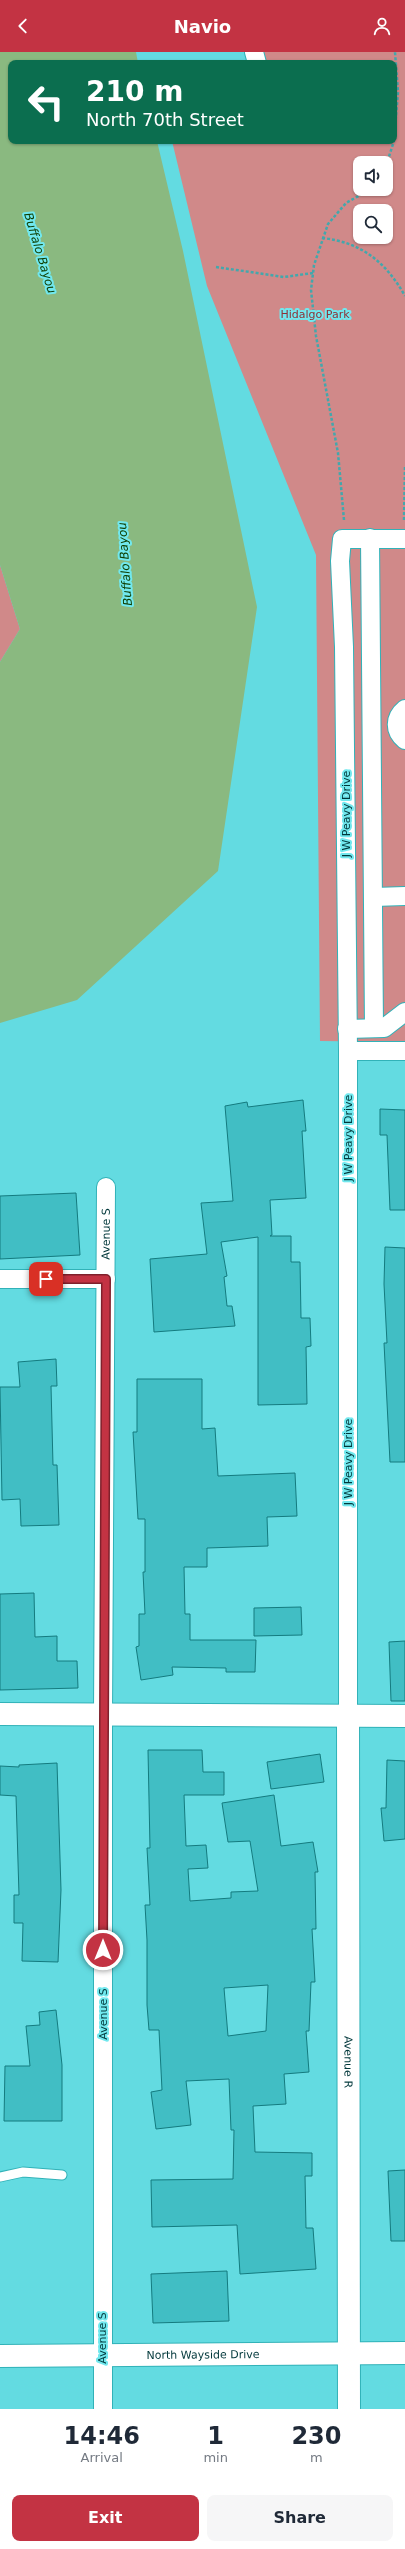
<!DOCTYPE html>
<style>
:root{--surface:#fff;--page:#f6f6f7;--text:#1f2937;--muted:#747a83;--accent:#c33343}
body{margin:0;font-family:"DejaVu Sans",sans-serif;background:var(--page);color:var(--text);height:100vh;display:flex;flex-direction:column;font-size:15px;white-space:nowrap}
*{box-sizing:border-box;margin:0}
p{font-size:13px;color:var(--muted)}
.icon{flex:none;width:22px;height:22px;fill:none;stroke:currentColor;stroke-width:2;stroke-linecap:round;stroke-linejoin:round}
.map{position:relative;height:2357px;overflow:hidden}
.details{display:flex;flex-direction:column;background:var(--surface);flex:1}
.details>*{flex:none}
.top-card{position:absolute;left:8px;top:8px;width:389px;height:84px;border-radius:8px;box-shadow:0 1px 3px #0004;background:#0b6e4f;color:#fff;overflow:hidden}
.controls{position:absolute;left:353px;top:104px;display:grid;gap:8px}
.controls a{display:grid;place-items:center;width:40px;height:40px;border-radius:8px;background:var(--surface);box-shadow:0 1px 3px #0004;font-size:20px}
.pin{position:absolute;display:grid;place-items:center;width:34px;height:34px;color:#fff;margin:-17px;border-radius:8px;box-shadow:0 2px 6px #0006}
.me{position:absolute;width:44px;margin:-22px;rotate:0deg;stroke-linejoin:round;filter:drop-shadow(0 0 3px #0008)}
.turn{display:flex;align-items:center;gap:14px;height:84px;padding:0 12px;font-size:18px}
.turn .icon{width:52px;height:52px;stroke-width:2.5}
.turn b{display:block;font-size:28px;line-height:34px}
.eta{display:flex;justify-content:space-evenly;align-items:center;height:68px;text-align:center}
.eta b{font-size:24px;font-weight:600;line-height:28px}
.action{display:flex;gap:8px;margin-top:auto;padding:8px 12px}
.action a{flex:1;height:46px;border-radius:8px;background:var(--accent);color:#fff;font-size:16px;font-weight:600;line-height:46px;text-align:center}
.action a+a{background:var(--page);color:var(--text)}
header{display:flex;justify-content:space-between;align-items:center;height:52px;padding:0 12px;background:var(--accent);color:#fff;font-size:18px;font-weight:600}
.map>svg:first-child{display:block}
.green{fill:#d08989;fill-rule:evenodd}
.water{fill:#8ab980}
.building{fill:#41bec4;stroke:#147b7f;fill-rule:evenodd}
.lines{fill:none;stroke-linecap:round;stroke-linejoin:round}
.lane-casing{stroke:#31b2b8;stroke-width:11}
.street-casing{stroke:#31b2b8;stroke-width:20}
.secondary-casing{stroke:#31b2b8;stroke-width:24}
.primary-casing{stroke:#31b2b8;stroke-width:24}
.path{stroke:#43a7ac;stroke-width:2.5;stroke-dasharray:3 2;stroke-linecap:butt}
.lane{stroke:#fff;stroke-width:9}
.street{stroke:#fff;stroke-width:18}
.secondary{stroke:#fff;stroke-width:22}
.primary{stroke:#fff;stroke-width:22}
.route-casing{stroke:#7f212c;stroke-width:10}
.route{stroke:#c33343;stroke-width:7}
.labels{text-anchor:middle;stroke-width:4;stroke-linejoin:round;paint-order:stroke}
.park-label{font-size:11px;fill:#8d3137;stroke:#71e8ee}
.street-label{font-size:11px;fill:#00373a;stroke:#71e8ee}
.water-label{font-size:12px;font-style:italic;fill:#0e3d01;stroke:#71e8ee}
</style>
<header><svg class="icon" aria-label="back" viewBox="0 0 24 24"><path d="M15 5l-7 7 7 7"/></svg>Navio<svg class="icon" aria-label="person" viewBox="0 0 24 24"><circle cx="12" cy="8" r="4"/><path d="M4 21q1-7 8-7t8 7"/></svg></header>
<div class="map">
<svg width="405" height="2357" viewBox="0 0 405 2357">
<rect width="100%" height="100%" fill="#63dbe1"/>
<g class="green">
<path d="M263,0H405V990L320,989L316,503L207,234L172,89H394V11H266ZM360,111H386V137H360ZM360,159H386V185H360Z"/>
<polygon points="0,513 20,577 0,610"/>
</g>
<polygon class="water" points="0,0 136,0 138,11 11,11 11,89 157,89 183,199 257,555 218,819 77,948 0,971 0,610 20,577 0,513"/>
<g class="building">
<polygon points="303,1048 306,1079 302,1079 306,1146 270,1148 272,1183 270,1184 291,1184 291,1210 300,1210 301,1266 310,1266 311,1294 306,1295 307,1352 258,1353 258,1185 221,1190 227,1224 224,1225 227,1254 232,1254 235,1274 154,1280 150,1207 207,1202 201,1151 233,1149 225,1054 247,1050 248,1055"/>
<polygon points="380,1057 405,1058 405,1158 390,1158 387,1083 380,1083"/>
<polygon points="76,1141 80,1203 0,1207 0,1144"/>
<polygon points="385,1195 405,1196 405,1410 390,1410 384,1291 387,1291 384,1232"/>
<polygon points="56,1307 57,1334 51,1334 53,1413 57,1413 59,1473 21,1474 20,1447 2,1448 0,1335 20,1335 18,1310"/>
<polygon points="137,1327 202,1327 202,1377 215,1376 218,1424 295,1421 297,1464 267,1465 268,1494 207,1496 207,1515 184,1515 185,1562 190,1562 190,1588 256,1588 255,1620 226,1620 226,1616 172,1615 173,1623 141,1628 136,1595 139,1594 139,1562 145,1562 143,1520 145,1520 145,1467 138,1467 133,1380 137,1380"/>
<polygon points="34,1541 35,1585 57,1584 57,1609 77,1609 78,1636 0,1638 0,1542"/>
<polygon points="301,1555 302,1583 254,1584 254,1556"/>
<polygon points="405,1589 405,1649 391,1649 389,1590"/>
<path d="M148,1698H202L203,1720H224V1743H184L186,1794L206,1793L208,1816L188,1817L190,1849L231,1846V1840L258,1839L250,1789L228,1790L222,1751L274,1743L281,1794L313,1790L318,1820H315L316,1877H312L315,1930H311L309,1979H306L309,2020L284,2022L286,2052L253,2054L255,2100L312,2101V2124H305L306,2176H313L316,2217L240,2222L237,2173L152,2175L151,2128L233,2127L234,2078H231L229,2027L186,2029L191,2073L156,2077L151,2040L162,2038L159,1978H149L147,1953V1888L145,1853H150L147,1796H150ZM268,1933L266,1979L228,1984L224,1936Z"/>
<polygon points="320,1702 324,1730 271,1737 267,1710"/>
<polygon points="387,1708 405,1709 405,1787 384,1789 381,1756 386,1756"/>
<polygon points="57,1711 61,1838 58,1910 22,1909 23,1871 14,1871 14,1843 19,1843 16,1744 0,1743 0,1714 19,1715 19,1713"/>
<polygon points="56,1958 62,2013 62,2069 4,2069 5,2014 30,2014 26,1974 40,1973 39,1960"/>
<polygon points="405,2118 405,2189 391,2189 388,2119"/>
<polygon points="227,2219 229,2269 153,2271 151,2222"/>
</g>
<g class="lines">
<g class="lane-casing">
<polyline id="lane" points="0,2125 23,2120 62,2123"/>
</g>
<g class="street-casing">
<g id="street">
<polyline points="254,0 257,11"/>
<polyline points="370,486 374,976"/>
<path d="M405,657C394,666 394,679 405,688"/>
<polyline points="374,845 405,844"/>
<polyline points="347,977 384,976 405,960"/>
<polyline points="348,999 405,999"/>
<polyline points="0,1227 106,1227"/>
<polyline points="348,1664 348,999 344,595 340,509 342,487 405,487"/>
<path id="s1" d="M103,2357V1663L106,1135"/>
</g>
</g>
<g class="secondary-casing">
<g id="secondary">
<path id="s2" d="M348,1664L349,2357"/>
</g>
</g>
<g class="primary-casing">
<g id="primary">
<polyline points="0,1662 405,1664"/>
<path id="s3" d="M0,2304L405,2301"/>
</g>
</g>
<g class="path">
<polyline points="394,88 398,40 395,0"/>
<polyline points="386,114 394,89"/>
<path d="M322,186C361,190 386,210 405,244"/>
<polyline points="216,215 284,225 313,221"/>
<polyline points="344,468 338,401 316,284 311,238 314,213 328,172 346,151 371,137"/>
<polyline points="404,468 405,413"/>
</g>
<use href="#lane" class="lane"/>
<use href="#street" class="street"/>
<use href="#secondary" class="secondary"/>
<use href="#primary" class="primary"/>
</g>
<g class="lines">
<g class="route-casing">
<polyline id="route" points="46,1227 106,1227 103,1898"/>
</g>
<use href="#route" class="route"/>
</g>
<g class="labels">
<g class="park-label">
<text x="315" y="266">Hidalgo Park</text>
</g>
<g class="street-label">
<text transform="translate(346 762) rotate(-90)" y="4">J W Peavy Drive</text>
<text transform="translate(348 1086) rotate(-90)" y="4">J W Peavy Drive</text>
<text dy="4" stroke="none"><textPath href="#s1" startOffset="1175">Avenue S</textPath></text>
<text transform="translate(348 1410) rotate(-90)" y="4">J W Peavy Drive</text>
<text transform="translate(103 1962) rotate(-90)" y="4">Avenue S</text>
<text dy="4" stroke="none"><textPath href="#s2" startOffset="346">Avenue R</textPath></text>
<text transform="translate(102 2286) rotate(-90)" y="4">Avenue S</text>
<text dy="4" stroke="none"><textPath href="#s3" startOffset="203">North Wayside Drive</textPath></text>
</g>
<g class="water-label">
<text transform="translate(40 201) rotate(73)" y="4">Buffalo Bayou</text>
<text transform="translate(125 512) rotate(-94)" y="4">Buffalo Bayou</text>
</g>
</g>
</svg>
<div class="controls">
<a><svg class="icon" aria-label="sound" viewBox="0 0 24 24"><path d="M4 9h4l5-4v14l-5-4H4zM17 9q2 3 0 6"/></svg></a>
<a><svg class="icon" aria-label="search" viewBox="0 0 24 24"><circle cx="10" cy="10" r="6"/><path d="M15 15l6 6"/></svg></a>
</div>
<div class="pin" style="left:46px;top:1227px;background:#d93025"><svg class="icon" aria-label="arrive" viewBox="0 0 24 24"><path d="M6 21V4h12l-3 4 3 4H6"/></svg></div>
<svg class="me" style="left:103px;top:1898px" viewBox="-20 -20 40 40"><circle r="17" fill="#c33343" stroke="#fff" stroke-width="3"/><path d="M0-11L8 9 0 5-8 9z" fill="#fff"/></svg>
<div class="top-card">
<div class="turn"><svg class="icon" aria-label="left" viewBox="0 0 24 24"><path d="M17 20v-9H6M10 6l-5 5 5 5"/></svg><div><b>210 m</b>North 70th Street</div></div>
</div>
</div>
<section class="details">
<div class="eta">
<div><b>14:46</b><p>Arrival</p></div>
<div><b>1</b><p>min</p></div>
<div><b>230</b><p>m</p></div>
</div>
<div class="action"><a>Exit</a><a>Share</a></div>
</section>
